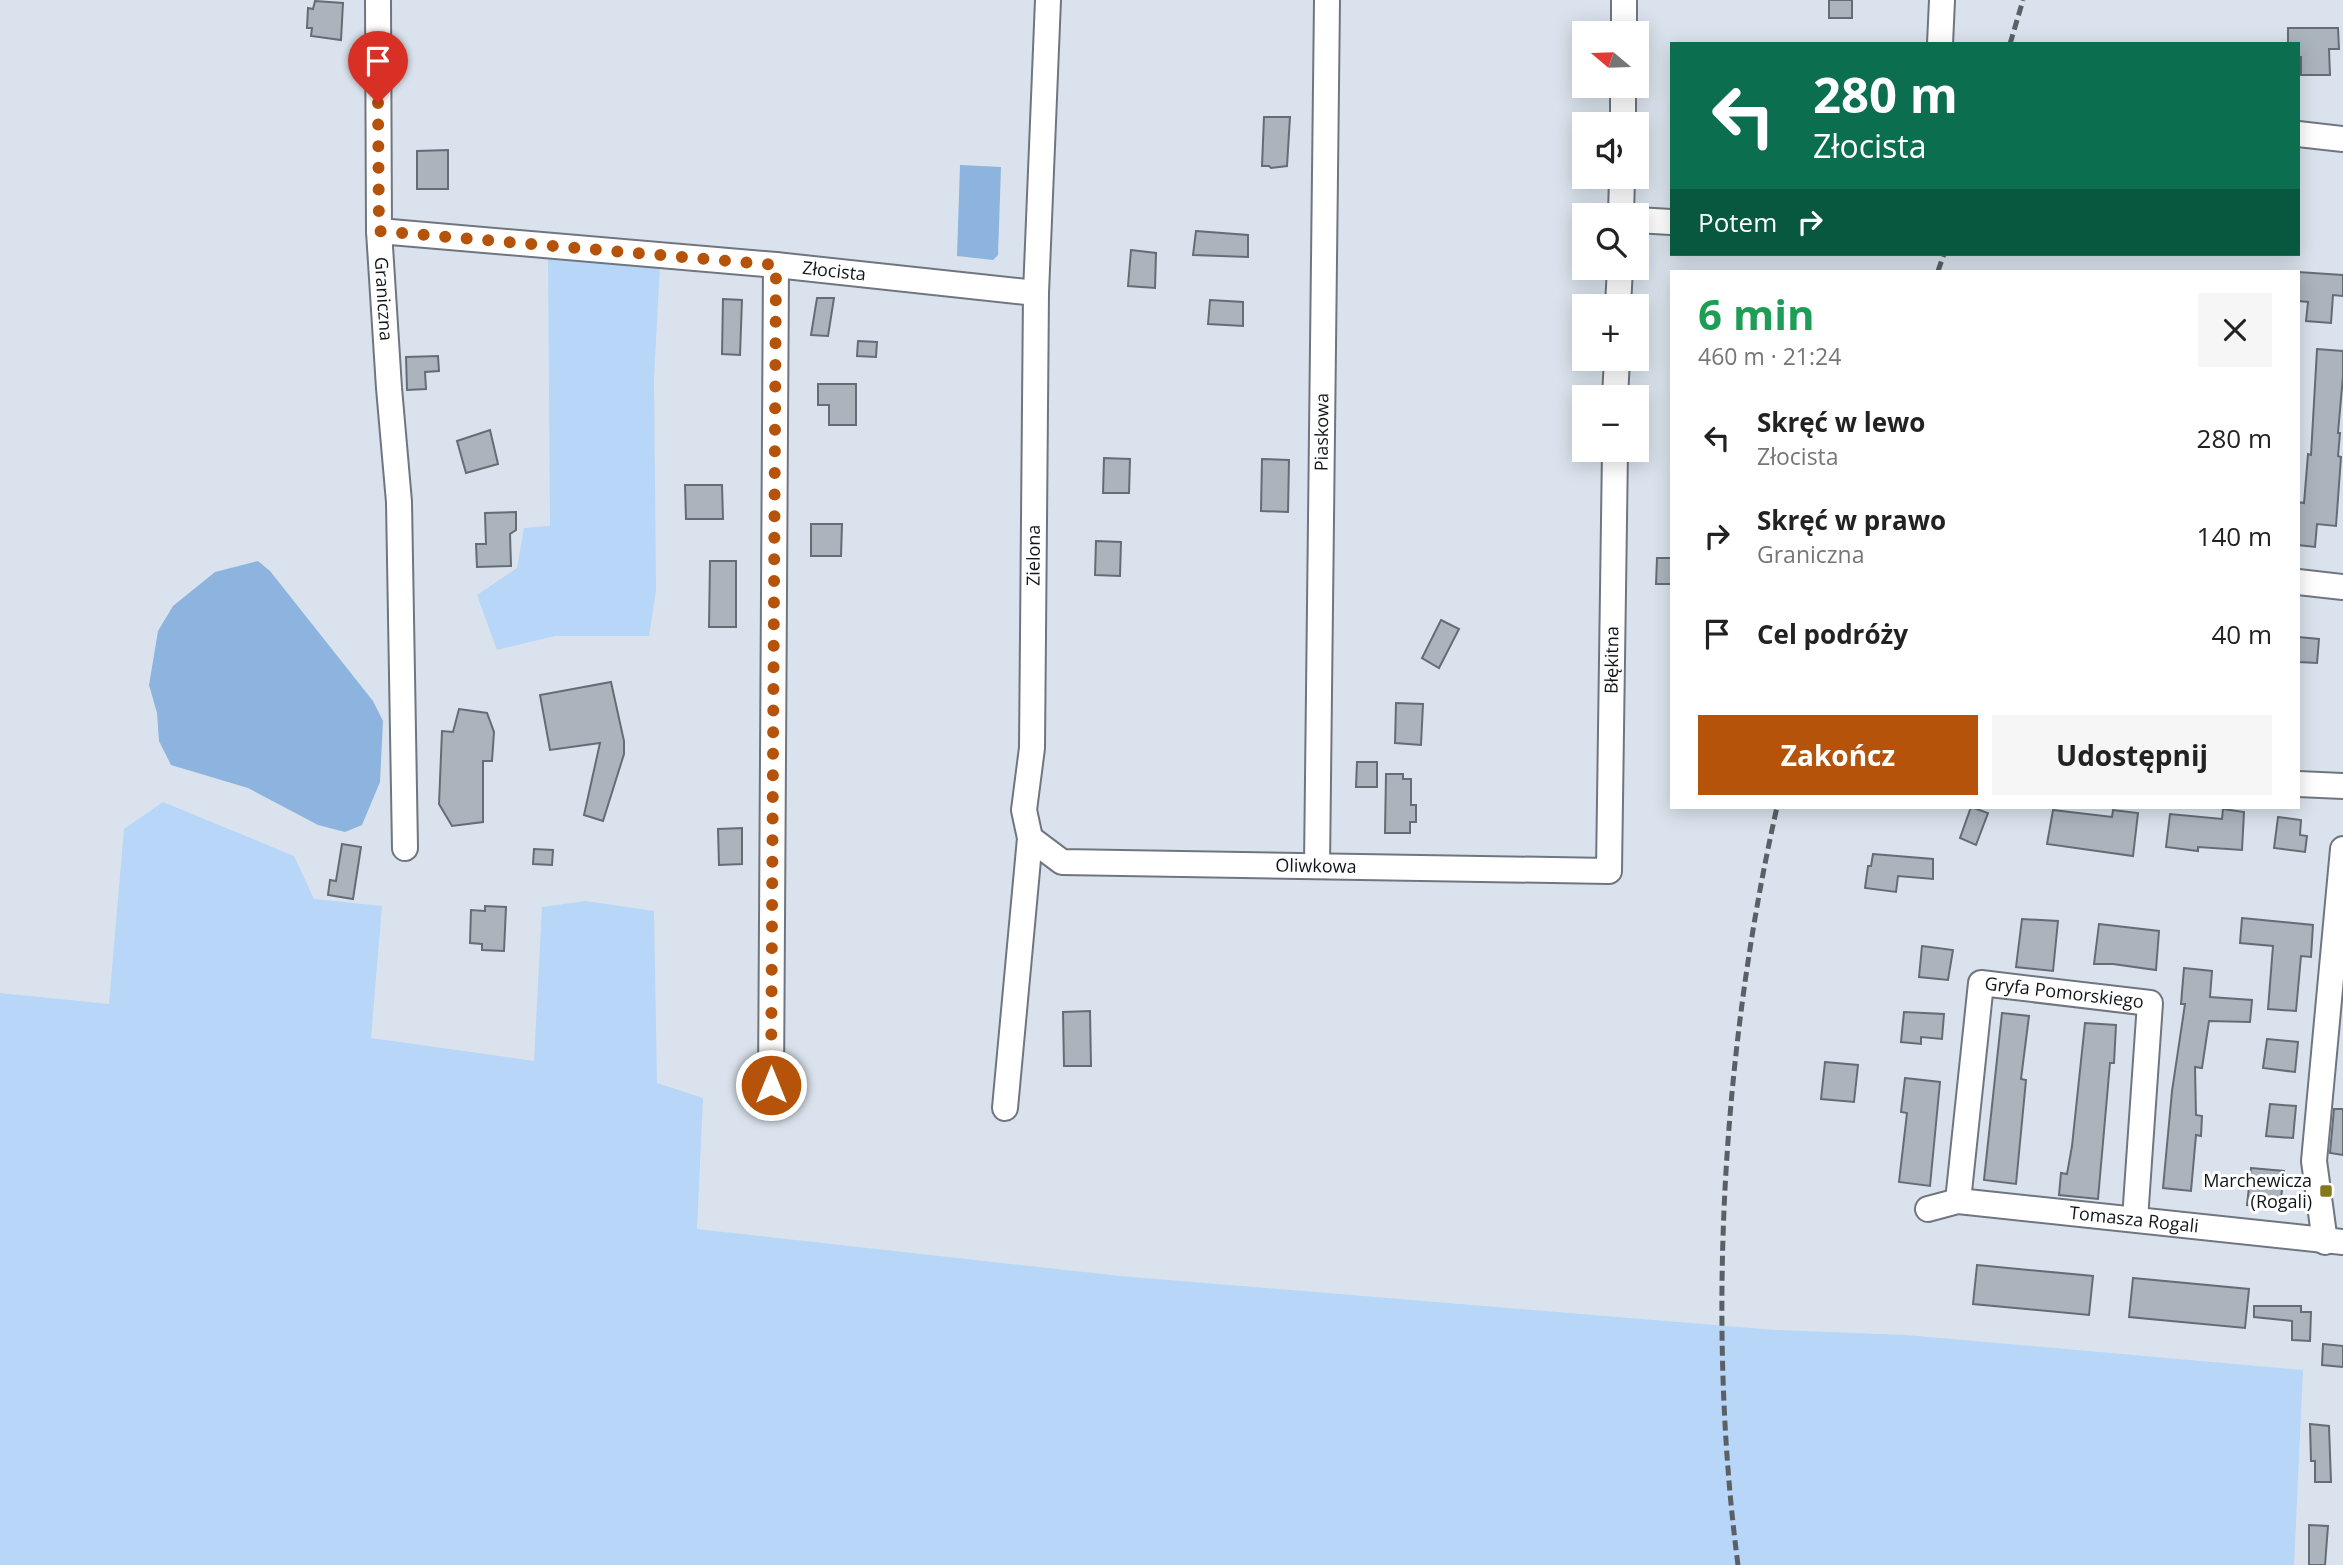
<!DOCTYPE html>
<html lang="pl">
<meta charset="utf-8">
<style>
:root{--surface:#fff;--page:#f6f6f6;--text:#222;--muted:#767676;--accent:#b45309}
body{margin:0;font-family:"Open Sans",sans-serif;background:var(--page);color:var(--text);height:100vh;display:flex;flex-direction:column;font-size:26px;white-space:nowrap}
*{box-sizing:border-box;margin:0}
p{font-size:23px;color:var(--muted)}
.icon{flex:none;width:38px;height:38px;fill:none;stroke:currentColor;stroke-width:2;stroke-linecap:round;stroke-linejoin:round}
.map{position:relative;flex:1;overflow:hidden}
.panel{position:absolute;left:1670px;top:270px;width:630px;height:539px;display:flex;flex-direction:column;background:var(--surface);border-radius:0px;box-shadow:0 4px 18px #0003}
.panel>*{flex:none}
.banner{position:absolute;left:1670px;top:42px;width:630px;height:214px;border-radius:0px;box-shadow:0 4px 18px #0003;background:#0b6e4f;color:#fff;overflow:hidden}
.needle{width:46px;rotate:289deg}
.fabs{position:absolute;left:1572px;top:21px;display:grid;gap:14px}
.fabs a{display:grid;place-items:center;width:77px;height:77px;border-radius:0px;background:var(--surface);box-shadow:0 4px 18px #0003;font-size:35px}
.pin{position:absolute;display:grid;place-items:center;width:60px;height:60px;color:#fff;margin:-72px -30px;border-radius:50% 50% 50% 0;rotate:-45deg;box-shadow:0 0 7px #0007}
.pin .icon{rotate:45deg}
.me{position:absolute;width:77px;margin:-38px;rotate:0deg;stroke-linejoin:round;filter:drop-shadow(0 0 5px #0008)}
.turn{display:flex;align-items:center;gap:24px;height:147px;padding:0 28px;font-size:32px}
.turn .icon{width:91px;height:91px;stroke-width:2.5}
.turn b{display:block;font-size:49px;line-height:60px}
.then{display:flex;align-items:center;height:66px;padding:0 28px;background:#0003;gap:14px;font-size:26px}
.round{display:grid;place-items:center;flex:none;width:74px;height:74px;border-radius:0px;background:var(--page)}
.headline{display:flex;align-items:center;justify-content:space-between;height:119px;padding:0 28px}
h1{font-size:42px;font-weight:700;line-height:52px;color:#1e9e55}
.action{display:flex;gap:14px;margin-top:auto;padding:14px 28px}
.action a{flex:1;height:80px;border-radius:0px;background:var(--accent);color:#fff;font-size:28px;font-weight:700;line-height:80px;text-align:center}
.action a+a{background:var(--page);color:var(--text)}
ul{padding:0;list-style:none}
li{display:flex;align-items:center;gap:21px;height:98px;padding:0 28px}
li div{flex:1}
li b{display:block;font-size:26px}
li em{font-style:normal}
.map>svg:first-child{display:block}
.green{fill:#b7d6f8}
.water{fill:#8cb4de}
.building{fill:#abb3bc;stroke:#656c75;stroke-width:2}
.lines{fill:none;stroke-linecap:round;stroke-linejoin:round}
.minor-casing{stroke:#6f767f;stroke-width:28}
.minor{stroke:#fff;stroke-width:24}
.rail{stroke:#5a6065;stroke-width:5;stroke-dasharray:10 5;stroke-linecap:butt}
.route{stroke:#b45309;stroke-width:12;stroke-dasharray:0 21.6}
.poi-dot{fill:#85781c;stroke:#fff;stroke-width:2.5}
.labels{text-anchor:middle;stroke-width:6;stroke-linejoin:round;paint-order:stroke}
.street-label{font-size:18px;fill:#131619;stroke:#fff}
.poi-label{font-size:18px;fill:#131619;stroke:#fff;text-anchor:end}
</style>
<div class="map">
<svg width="2343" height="1565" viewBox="0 0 2343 1565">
<rect width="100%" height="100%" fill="#dae3ed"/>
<g class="green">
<polygon points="548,256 660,266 654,378 656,591 649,636 555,636 497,650 477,595 517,568 524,528 550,526"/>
<polygon points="163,802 294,856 314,899 382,906 371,1038 534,1061 542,907 586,901 654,911 657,1083 703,1098 697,1229 1120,1276 1775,1330 1906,1335 2303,1370 2294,1565 0,1565 0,993 109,1004 124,829"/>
</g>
<g class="water">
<polygon points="960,165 1001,167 998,255 993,260 957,256"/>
<polygon points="258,561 270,571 373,701 383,721 380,782 362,825 345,832 318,825 248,788 171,765 159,741 157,713 149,685 158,631 173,606 215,572"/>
</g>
<g class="building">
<rect x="1829" y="0" width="23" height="18"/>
<polygon points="315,1 343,3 341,40 311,36 312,28 307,28 308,8 313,9"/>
<polygon points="2288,28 2338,28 2339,49 2329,49 2330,75 2301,75 2301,57 2298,57 2298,44 2288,44"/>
<polygon points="1264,117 1290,117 1287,166 1271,168 1269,166 1262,166"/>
<polygon points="448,150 448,189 417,189 417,151"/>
<polygon points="1196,231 1248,235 1248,257 1193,255"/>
<polygon points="1131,250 1156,253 1155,288 1128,286"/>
<polygon points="2298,272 2343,275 2343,296 2333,295 2331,323 2306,321 2308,302 2298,301"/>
<polygon points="817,298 834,298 828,336 811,335"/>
<polygon points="723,299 742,300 740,355 722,354"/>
<polygon points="1210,300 1243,302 1243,326 1208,324"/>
<polygon points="858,341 877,342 876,357 857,356"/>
<polygon points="2317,349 2343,351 2343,376 2338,433 2340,433 2338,456 2341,457 2336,526 2317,524 2315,547 2298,545 2298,502 2304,503 2308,454 2311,455"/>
<polygon points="438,356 439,371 425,372 426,389 407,390 406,357"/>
<polygon points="818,384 856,384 856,425 829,425 829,405 818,405"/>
<polygon points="490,430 498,464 466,473 457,441"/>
<polygon points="1104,458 1130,459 1129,493 1103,493"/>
<polygon points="1262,459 1289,460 1288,512 1261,511"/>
<polygon points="685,485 722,485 723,519 686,519"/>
<polygon points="516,512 516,530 510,534 511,566 477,567 476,544 486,544 485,513"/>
<polygon points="811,524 842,524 841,556 811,556"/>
<polygon points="1096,541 1121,542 1120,576 1095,575"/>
<polygon points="1657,558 1671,558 1671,584 1656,584"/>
<polygon points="710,561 736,561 736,627 709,627"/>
<polygon points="1441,620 1459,629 1439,668 1422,658"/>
<polygon points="2298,637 2319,639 2317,663 2298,662"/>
<polygon points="611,682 624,741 624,754 603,821 584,815 600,743 550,750 540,695"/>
<polygon points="1396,703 1423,704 1421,745 1395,743"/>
<polygon points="459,709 487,713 494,732 492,761 483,761 483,822 452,826 439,804 442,731 453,732"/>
<polygon points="1357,762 1377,762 1377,787 1356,787"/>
<polygon points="1386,774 1403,774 1403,779 1411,779 1411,805 1416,805 1416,822 1410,822 1410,833 1385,833"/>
<polygon points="1971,807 1988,813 1976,845 1960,838"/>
<polygon points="2223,809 2244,812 2242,850 2198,847 2198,851 2166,847 2170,814 2222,819"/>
<polygon points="2053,810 2112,817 2113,810 2138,813 2133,856 2047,844"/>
<polygon points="2278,817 2301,820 2300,835 2307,836 2305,852 2274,848"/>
<polygon points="742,828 742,864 719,865 718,829"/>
<polygon points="342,844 361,847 353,899 328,895 330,880 336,881"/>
<polygon points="534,849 553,850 552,865 533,864"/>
<polygon points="1873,854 1933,859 1933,879 1898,876 1896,892 1865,888 1868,866 1871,866"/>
<polygon points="485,906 506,907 504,951 482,950 482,944 470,943 471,910 485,911"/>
<polygon points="2242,918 2313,925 2311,957 2301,956 2296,1011 2268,1009 2273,946 2240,943"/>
<polygon points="2022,919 2058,921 2053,971 2016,967"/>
<polygon points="2099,924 2159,931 2156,970 2113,964 2094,964"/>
<polygon points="1922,946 1953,950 1948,980 1919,977"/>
<polygon points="2184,968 2212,971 2210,997 2252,1000 2250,1022 2209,1021 2202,1068 2195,1067 2196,1115 2202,1116 2201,1136 2196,1135 2191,1191 2163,1188 2172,1091 2185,1004 2181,1004"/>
<polygon points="1090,1011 1091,1066 1064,1066 1063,1012"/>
<polygon points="1904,1012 1944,1014 1942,1039 1921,1037 1921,1044 1901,1042"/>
<polygon points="2002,1013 2029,1016 2021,1079 2026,1080 2016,1184 1984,1180"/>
<polygon points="2085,1023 2116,1025 2114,1063 2110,1063 2098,1199 2059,1195 2061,1173 2067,1174 2072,1146"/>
<polygon points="2267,1039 2298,1042 2295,1072 2263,1068"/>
<polygon points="1825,1062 1858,1065 1854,1102 1821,1099"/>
<polygon points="1905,1078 1940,1082 1930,1186 1899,1182 1907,1113 1901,1112"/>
<polygon points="2270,1104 2296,1106 2293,1138 2266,1136"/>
<polygon points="2334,1109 2343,1109 2343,1155 2330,1153"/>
<polygon points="2251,1168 2284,1171 2280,1208 2247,1205"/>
<polygon points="1977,1265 2093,1276 2089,1315 1973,1304"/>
<polygon points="2133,1278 2249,1289 2245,1328 2129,1317"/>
<polygon points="2254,1306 2301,1306 2301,1312 2311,1312 2310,1341 2292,1340 2292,1321 2254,1317"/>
<polygon points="2323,1344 2343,1346 2343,1367 2322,1365"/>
<polygon points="2310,1424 2329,1426 2331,1482 2315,1482 2315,1461 2311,1461"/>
<polygon points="2309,1525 2328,1526 2325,1565 2309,1565"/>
</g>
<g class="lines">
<g class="minor-casing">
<g id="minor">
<path id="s1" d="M378,0L379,231L389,388L399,502L405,848"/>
<polyline points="1624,33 1624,0"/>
<polyline points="1940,44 1942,0"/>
<polyline points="1623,124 1623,86"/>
<polyline points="2298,134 2343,139"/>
<polyline points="1621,215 1622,177"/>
<polyline points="1636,220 1671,222"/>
<path id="s2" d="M379,231L776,265L1036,293"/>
<polyline points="1618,306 1620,268"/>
<polyline points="1615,397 1617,359"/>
<polyline points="2298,582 2343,587"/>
<polyline points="2298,784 2343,786"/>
<path id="s3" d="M1030,838L1062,862L1609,871L1615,450"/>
<path id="s4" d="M1317,866L1327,0"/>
<polyline points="771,1085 776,265"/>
<path id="s5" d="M1005,1108L1030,838L1024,810L1032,748L1036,293L1048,0"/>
<path id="s6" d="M1958,1201L1981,983L2150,1003L2135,1219"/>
<path id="s7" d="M1928,1209L1958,1201L2343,1242"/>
<polyline points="2325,1242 2314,1161 2343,849"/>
</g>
</g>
<use href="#minor" class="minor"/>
<g class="rail">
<polyline points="2010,44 2023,0"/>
<polyline points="1938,271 1944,254"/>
<path d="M1738,1565C1706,1322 1723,1046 1777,807"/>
</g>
</g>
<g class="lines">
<polyline class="route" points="378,103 379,231 776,265 771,1085"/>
</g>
<rect class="poi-dot" x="2319" y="1184" width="14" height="14" rx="3.5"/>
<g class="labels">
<g class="street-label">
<text dy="6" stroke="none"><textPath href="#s2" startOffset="457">Złocista</textPath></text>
<text dy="6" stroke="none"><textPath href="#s1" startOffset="299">Graniczna</textPath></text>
<text dy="6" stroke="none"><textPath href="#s4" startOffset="434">Piaskowa</textPath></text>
<text dy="6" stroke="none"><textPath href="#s5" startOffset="555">Zielona</textPath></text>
<text dy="6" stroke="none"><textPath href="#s3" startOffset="798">Błękitna</textPath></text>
<text dy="6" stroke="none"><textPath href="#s3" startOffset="294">Oliwkowa</textPath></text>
<text dy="6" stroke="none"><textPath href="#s6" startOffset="303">Gryfa Pomorskiego</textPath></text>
<text dy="6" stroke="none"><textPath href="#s7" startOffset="208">Tomasza Rogali</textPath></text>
</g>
<g class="poi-label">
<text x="2312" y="1187">Marchewicza<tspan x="2312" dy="21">(Rogali)</tspan></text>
</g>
</g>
</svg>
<div class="fabs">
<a><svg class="needle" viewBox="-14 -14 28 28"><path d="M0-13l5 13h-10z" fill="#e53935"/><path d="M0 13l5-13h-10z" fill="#767676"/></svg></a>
<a><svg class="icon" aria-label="sound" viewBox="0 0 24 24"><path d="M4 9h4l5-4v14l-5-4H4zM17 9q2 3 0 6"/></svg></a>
<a><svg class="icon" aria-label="search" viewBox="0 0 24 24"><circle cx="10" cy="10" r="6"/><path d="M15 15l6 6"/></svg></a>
<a>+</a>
<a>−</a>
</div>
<div class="pin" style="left:378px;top:103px;background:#d93025"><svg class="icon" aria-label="arrive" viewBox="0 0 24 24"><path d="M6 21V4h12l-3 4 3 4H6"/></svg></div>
<svg class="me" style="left:771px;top:1085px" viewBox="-20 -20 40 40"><circle r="17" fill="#b45309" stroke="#fff" stroke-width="3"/><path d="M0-11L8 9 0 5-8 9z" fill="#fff"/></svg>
<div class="banner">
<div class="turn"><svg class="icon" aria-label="left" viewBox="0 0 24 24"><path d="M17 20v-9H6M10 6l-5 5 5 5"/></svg><div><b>280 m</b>Złocista</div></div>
<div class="then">Potem<svg class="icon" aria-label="right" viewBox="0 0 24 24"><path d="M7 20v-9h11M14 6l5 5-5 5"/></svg></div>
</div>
<section class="panel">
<div class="headline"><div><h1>6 min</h1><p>460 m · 21:24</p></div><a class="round"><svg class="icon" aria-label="close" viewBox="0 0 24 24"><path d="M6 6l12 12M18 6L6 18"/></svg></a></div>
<ul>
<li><svg class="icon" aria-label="left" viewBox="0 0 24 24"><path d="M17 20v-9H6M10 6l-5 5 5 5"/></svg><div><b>Skręć w lewo</b><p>Złocista</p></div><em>280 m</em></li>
<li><svg class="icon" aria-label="right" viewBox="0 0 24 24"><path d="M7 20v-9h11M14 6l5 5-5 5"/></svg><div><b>Skręć w prawo</b><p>Graniczna</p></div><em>140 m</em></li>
<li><svg class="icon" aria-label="arrive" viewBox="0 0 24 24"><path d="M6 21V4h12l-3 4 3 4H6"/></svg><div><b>Cel podróży</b></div><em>40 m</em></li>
</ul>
<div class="action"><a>Zakończ</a><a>Udostępnij</a></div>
</section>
</div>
